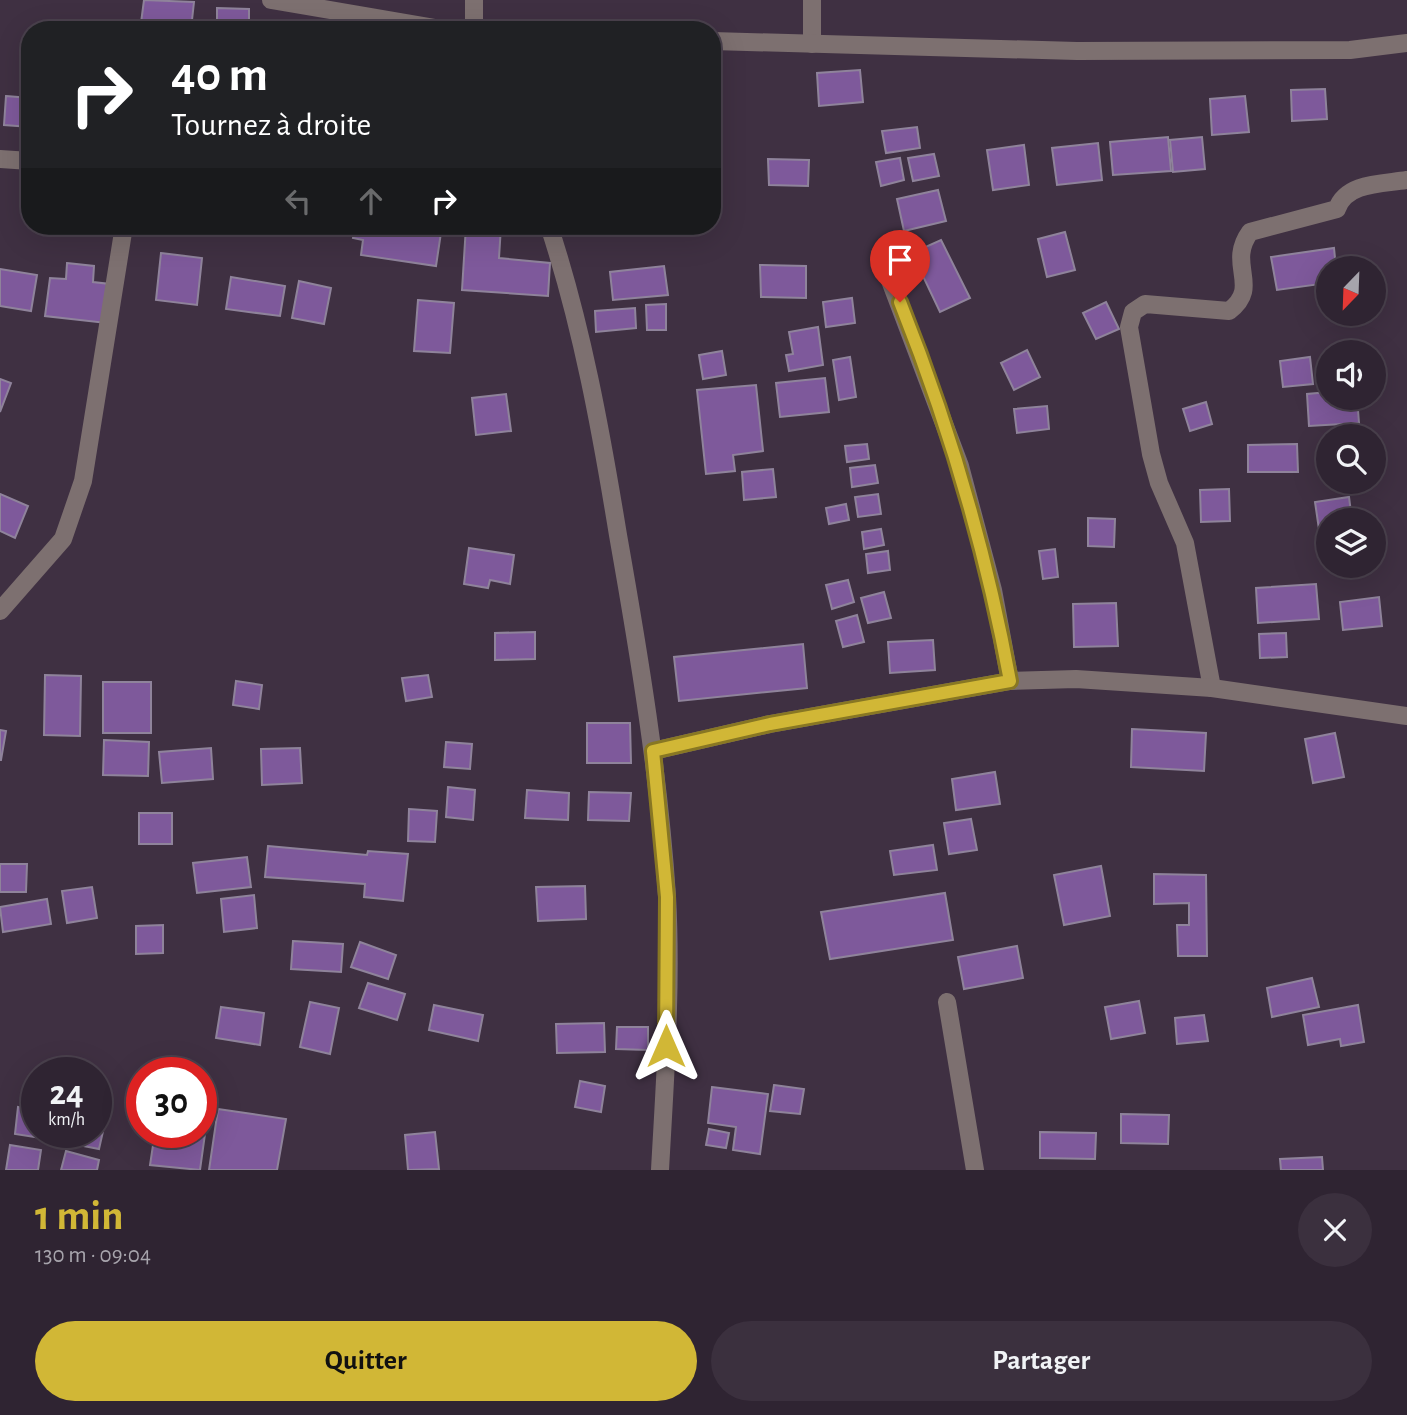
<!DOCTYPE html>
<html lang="fr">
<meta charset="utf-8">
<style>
:root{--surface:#2f2432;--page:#3b303e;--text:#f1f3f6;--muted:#a7a4ac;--line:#4a414d;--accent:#d1b736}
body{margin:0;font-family:"Alegreya Sans",sans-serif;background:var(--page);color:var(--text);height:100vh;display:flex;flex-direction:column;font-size:26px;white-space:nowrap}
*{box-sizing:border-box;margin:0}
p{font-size:23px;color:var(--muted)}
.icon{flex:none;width:38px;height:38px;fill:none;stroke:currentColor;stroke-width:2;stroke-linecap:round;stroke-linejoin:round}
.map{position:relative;height:1170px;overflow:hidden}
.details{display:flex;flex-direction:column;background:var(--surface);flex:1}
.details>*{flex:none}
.guide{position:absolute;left:21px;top:21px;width:700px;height:214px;border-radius:28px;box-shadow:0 7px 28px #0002,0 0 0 2px var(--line);background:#202124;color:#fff;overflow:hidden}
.needle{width:46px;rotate:203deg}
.buttons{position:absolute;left:1316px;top:256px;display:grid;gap:14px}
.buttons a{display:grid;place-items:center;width:70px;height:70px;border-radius:50%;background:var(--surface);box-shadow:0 7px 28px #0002,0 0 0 2px var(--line);font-size:35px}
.speed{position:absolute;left:21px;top:1057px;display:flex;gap:14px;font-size:35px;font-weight:700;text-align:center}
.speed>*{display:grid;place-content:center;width:91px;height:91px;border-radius:50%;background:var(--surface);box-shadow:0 7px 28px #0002,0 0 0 2px var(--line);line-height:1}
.speed small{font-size:18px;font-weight:400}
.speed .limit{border:10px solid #d22;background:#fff;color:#111}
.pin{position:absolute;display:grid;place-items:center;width:60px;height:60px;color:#fff;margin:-72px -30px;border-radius:50% 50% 50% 0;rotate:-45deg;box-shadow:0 0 7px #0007}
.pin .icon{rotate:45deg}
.me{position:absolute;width:77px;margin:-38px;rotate:0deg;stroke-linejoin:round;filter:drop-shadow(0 0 5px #0008)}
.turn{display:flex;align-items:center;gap:24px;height:147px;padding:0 35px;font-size:32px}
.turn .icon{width:91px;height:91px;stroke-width:2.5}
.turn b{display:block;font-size:49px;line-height:60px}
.lanes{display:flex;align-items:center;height:66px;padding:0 35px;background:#0003;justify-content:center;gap:35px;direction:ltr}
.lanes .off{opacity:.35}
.round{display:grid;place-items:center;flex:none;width:74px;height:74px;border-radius:37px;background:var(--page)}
.head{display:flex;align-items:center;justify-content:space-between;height:119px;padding:0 35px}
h1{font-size:42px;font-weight:700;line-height:52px;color:var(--accent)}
.button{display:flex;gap:14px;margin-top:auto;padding:14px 35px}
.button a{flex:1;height:80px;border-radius:42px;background:var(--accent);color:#111;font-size:28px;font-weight:700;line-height:80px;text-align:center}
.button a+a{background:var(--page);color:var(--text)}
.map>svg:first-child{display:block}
.building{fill:#7e599b;stroke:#8f839b;stroke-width:2}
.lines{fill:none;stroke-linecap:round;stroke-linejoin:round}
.minor{stroke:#7d7070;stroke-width:18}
.route-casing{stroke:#887723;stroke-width:18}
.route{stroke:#d1b736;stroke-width:12}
</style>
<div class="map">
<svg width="1407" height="1170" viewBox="0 0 1407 1170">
<rect width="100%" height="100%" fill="#3f3042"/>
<g class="building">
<polygon points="144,0 194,2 191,29 141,23"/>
<polygon points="217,8 249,9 249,30 217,30"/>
<polygon points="860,70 863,102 819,106 817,73"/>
<polygon points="1325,89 1327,119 1292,121 1291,90"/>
<polygon points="6,96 30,98 30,127 4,125"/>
<polygon points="1245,96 1249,132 1212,135 1210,99"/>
<polygon points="917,127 920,148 886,153 882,131"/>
<polygon points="1168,137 1171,171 1113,175 1110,142"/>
<polygon points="1202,137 1205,169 1173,172 1170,140"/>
<polygon points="1098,143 1102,180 1057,185 1052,148"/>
<polygon points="1024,145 1029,185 993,190 987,150"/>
<polygon points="934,154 939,176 913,181 908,158"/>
<polygon points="900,158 904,180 881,186 876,162"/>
<polygon points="768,159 809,160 808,186 769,185"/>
<polygon points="938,190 946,221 904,231 897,199"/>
<polygon points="223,226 248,226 248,233 222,231"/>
<polygon points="355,226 442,226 436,266 361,255 363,240 353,238"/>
<polygon points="466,226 501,226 499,258 550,263 548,296 462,290"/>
<polygon points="1065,232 1075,270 1047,277 1038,239"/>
<polygon points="941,240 970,298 940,312 912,253"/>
<polygon points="1334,248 1336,268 1328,268 1328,283 1277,290 1271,257"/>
<polygon points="161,253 202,258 197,305 156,300"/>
<polygon points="67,263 94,266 93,282 110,284 106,323 45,316 50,278 66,279"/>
<polygon points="760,265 806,266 806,298 761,297"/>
<polygon points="664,266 668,295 613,300 610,272"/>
<polygon points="0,269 37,275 31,311 0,306"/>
<polygon points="231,277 285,286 280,316 226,309"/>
<polygon points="299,281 331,288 324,324 292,318"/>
<polygon points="852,298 855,323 826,327 823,302"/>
<polygon points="418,300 454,303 450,353 414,351"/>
<polygon points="1106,302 1119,329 1096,339 1083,313"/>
<polygon points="666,304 666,330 647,330 646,305"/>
<polygon points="635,308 636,328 596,332 595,311"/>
<polygon points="818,327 823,365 789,371 786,355 793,354 789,332"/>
<polygon points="1027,350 1040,377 1014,390 1001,363"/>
<polygon points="722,351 726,375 703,379 699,355"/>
<polygon points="850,357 856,397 839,400 833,360"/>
<polygon points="1310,357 1313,384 1283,387 1280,361"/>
<polygon points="825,378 829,412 780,417 776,383"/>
<polygon points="0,379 11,383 0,412"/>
<polygon points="756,385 763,451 733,455 735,471 706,474 697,390"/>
<polygon points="1328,392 1328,397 1357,397 1359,423 1309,426 1307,394"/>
<polygon points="506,394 511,431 476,435 472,398"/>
<polygon points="1206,402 1212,424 1190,431 1183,409"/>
<polygon points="1047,406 1049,429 1017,433 1014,409"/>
<polygon points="867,444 869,459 847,462 845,446"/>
<polygon points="1297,444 1298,472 1248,472 1248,445"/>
<polygon points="875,465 878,483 852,487 850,468"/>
<polygon points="773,469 776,497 744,500 742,472"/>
<polygon points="1229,489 1230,521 1201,522 1200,490"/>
<polygon points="0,494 28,506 15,538 0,531"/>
<polygon points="878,494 881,514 858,517 855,497"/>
<polygon points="1349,497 1352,520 1328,520 1328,542 1321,543 1315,502"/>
<polygon points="846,504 849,520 829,524 826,508"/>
<polygon points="1088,518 1115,519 1114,547 1088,546"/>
<polygon points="881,529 884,545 864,549 862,532"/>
<polygon points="469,548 514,555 510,584 490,580 488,588 464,584"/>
<polygon points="1055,549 1058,577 1043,579 1039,551"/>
<polygon points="888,551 890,570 868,573 866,554"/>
<polygon points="848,580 854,602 832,609 826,585"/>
<polygon points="1316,584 1319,619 1258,623 1256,588"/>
<polygon points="884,592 891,618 868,623 861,598"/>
<polygon points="1379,597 1382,626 1343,630 1340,602"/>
<polygon points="1116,603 1118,646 1074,647 1073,604"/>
<polygon points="857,615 864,642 843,647 836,621"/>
<polygon points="535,632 535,659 495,660 495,633"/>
<polygon points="1286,633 1287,657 1260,658 1259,634"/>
<polygon points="933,640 935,670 890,673 888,642"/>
<polygon points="803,644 807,688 679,701 674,657"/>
<polygon points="45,675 81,676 80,736 44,735"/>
<polygon points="428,675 432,697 406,701 402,678"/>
<polygon points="236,681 262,685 259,709 233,705"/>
<rect x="103" y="682" width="48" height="51"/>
<polygon points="587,723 630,723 631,763 587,763"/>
<polygon points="1132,729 1206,733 1204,771 1131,767"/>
<polygon points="0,730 6,731 1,760 0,760"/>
<polygon points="1335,733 1344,777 1313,783 1305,739"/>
<polygon points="104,740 149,742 148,776 103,775"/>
<polygon points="446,742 472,744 470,769 444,767"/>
<polygon points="211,748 213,779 162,783 159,752"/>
<polygon points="300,748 302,783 262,785 261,749"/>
<polygon points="995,772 1000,804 956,810 952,779"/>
<polygon points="448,787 475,790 473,820 446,817"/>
<polygon points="527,790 569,793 568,820 525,818"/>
<polygon points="589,792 631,793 629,821 588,820"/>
<polygon points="409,809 437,811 435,842 408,841"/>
<rect x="139" y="813" width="33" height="31"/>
<polygon points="971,819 977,850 949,854 944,823"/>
<polygon points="933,845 937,870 894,875 890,851"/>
<polygon points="268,846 367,855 368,851 408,854 403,901 364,897 365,884 265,877"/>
<polygon points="247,857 251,887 197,893 193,863"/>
<polygon points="0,864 27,864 26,892 0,892"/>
<polygon points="1101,866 1110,916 1064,925 1054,875"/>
<polygon points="1154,874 1206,875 1207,956 1178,956 1177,925 1189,925 1189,903 1154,904"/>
<polygon points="585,886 586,919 538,921 536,887"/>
<polygon points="92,887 97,918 67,923 62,891"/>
<polygon points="945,893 953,940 830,959 821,912"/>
<polygon points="254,895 257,928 224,932 221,899"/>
<polygon points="47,899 51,924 3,932 0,907"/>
<polygon points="163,925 163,953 136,954 136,926"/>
<polygon points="293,941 343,944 341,972 291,969"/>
<polygon points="360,942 396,955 388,979 351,967"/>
<polygon points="1017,946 1023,978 964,989 958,957"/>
<polygon points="1312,978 1319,1007 1272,1017 1267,988"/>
<polygon points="368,983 405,994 397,1020 359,1008"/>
<polygon points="1139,1001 1145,1033 1111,1039 1105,1007"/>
<polygon points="310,1002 339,1008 330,1054 300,1047"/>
<polygon points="434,1005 483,1015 478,1041 429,1030"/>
<polygon points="1358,1005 1364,1042 1341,1046 1340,1039 1308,1045 1303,1015"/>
<polygon points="221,1007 264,1013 260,1045 216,1038"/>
<polygon points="1204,1015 1208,1041 1177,1044 1175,1018"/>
<polygon points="604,1023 605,1052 557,1053 556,1024"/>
<polygon points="617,1027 648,1027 648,1050 616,1049"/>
<polygon points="580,1081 605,1086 601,1112 575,1107"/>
<polygon points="774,1085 804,1089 800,1114 770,1111"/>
<polygon points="712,1087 768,1094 760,1154 733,1150 736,1127 708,1123"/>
<polygon points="18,1107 37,1110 37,1132 49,1132 48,1139 15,1134"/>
<polygon points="218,1109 286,1119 277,1170 209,1170"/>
<polygon points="1121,1114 1169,1115 1168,1144 1121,1143"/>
<polygon points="96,1116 106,1118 99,1149 63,1142 65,1132 96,1132"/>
<polygon points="709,1129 729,1133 726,1148 706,1145"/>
<polygon points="155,1132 205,1134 200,1170 150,1165"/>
<polygon points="435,1132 439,1169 408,1170 405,1135"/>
<polygon points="1040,1132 1096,1133 1095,1159 1040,1158"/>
<polygon points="10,1145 41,1150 38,1170 6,1170"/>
<polygon points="66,1151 99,1160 97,1170 61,1170"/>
<polygon points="1322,1157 1323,1170 1281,1170 1280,1159"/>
</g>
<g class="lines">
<g class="minor">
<polyline points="271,0 447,30"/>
<polyline points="474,0 474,30"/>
<polyline points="812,0 812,44"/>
<polyline points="712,41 1077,51 1350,50 1407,43"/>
<polyline points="0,159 30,161"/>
<path d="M549,226C582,326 601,431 618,535C639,654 659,774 667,896C672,986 665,1079 660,1170"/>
<polyline points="880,254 960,466 993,590 1010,681"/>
<polyline points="0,611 63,539 83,481 124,226"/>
<path d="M1212,688L1185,543L1159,483L1151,454L1129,327L1133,312L1145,304L1229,311C1262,286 1226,265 1250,232L1337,209C1346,182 1383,184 1407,180"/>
<polyline points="653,751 770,724 1010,681 1076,679 1212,688 1407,716"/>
<polyline points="947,1002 975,1170"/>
</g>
</g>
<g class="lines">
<g class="route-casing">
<path id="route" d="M666,1046L667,897L653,751L770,724L1010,681C986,550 949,425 900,302"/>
</g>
<use href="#route" class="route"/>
</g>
</svg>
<div class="buttons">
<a><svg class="needle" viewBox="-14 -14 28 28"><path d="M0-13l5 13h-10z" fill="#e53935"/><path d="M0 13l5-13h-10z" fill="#a7a4ac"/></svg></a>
<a><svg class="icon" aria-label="sound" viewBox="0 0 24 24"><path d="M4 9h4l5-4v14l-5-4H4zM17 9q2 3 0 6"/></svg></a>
<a><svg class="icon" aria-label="search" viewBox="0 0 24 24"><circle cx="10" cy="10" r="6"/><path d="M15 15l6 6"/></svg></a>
<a><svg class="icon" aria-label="layers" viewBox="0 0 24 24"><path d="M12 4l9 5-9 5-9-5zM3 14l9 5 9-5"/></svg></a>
</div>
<div class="speed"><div>24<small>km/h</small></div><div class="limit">30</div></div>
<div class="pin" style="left:900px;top:302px;background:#d93025"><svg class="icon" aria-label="arrive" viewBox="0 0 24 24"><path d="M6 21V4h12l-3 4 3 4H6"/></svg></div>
<svg class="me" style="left:666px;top:1046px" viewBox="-20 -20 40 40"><path d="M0-17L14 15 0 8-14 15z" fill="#d1b736" stroke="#fff" stroke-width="4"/></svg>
<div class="guide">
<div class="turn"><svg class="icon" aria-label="right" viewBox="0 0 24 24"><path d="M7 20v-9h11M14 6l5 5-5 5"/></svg><div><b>40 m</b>Tournez à droite</div></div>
<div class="lanes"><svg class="icon off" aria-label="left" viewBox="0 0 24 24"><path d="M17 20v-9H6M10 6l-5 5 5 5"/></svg><svg class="icon off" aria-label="ahead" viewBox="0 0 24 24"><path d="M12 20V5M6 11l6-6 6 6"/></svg><svg class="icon" aria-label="right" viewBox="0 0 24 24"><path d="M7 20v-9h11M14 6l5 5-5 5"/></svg></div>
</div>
</div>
<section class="details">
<div class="head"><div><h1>1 min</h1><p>130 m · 09:04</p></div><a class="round"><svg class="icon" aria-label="close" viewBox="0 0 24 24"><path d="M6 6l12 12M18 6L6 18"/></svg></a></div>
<div class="button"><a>Quitter</a><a>Partager</a></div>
</section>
